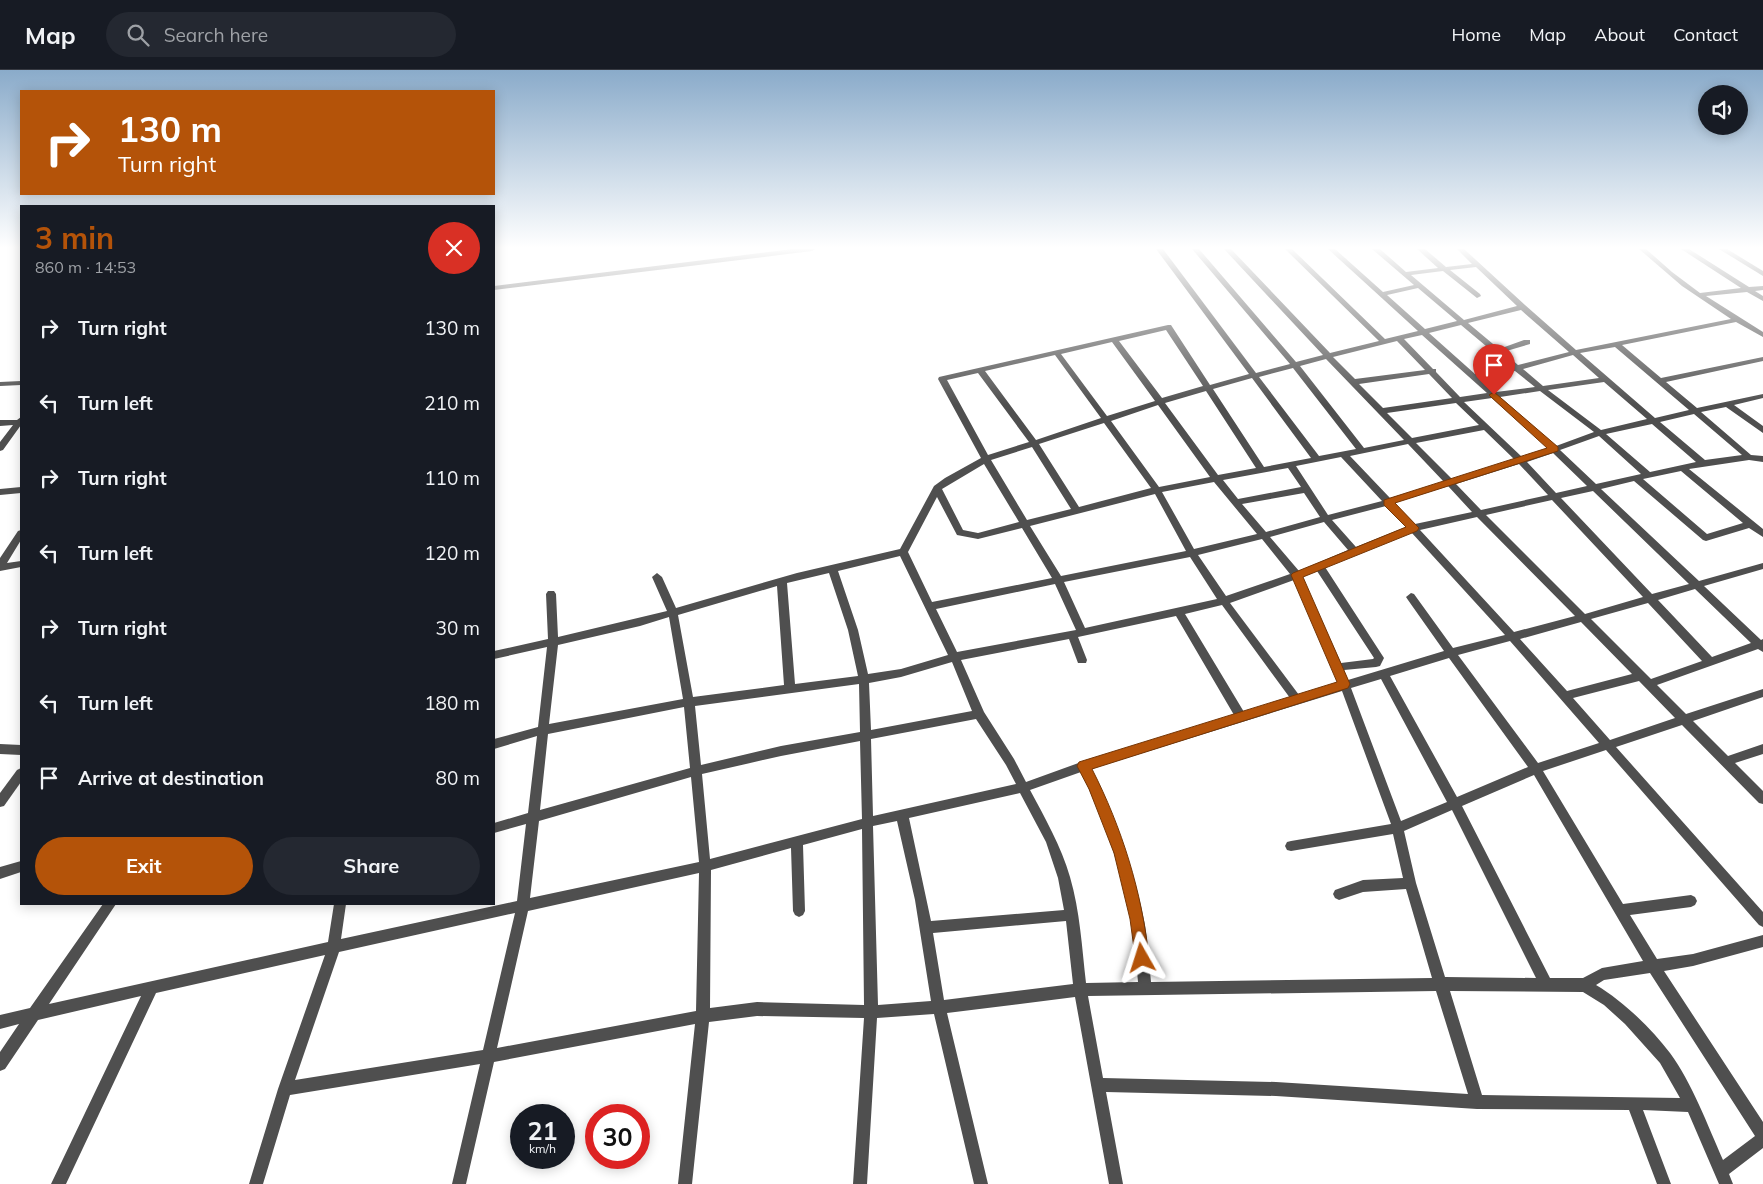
<!DOCTYPE html>
<meta charset="utf-8">
<style>
:root{--surface:#171b24;--page:#242831;--text:#f1f3f6;--muted:#9ea1a6;--line:#363941;--accent:#b45309}
body{margin:0;font-family:Mulish,sans-serif;background:var(--page);color:var(--text);height:100vh;display:flex;flex-direction:column;font-size:19px;white-space:nowrap}
*{box-sizing:border-box;margin:0}
p{font-size:16px;color:var(--muted)}
.icon{flex:none;width:28px;height:28px;fill:none;stroke:currentColor;stroke-width:2;stroke-linecap:round;stroke-linejoin:round}
.map{position:relative;flex:1;overflow:hidden}
.side{position:absolute;left:20px;top:135px;width:475px;height:700px;display:flex;flex-direction:column;background:var(--surface);border-radius:0px;box-shadow:0 2px 12px #0003}
.side>*{flex:none}
.guide{position:absolute;left:20px;top:20px;width:475px;height:105px;border-radius:0px;box-shadow:0 2px 12px #0003;background:#b45309;color:#fff;overflow:hidden}
.controls{position:absolute;left:1698px;top:15px;display:grid;gap:10px}
.controls a{display:grid;place-items:center;width:50px;height:50px;border-radius:50%;background:var(--surface);box-shadow:0 2px 12px #0003;font-size:25px}
.speed{position:absolute;left:510px;top:1034px;display:flex;gap:10px;font-size:25px;font-weight:700;text-align:center}
.speed>*{display:grid;place-content:center;width:65px;height:65px;border-radius:50%;background:var(--surface);box-shadow:0 2px 12px #0003;line-height:1}
.speed small{font-size:12px;font-weight:400}
.speed .limit{border:8px solid #d22;background:#fff;color:#111}
.pin{position:absolute;display:grid;place-items:center;width:42px;height:42px;color:#fff;margin:-51px -21px;border-radius:50% 50% 50% 0;rotate:-45deg;box-shadow:0 0 5px #0007}
.pin .icon{rotate:45deg}
.me{position:absolute;width:55px;margin:-28px;rotate:354deg;stroke-linejoin:round;filter:drop-shadow(0 0 4px #0008)}
.turn{display:flex;align-items:center;gap:18px;height:105px;padding:0 15px;font-size:22px}
.turn .icon{width:65px;height:65px;stroke-width:2.5}
.turn b{display:block;font-size:35px;line-height:42px}
.round{display:grid;place-items:center;flex:none;width:52px;height:52px;border-radius:26px;background:var(--page)}
.headline{display:flex;align-items:center;justify-content:space-between;height:85px;padding:0 15px}
h1{font-size:30px;font-weight:700;line-height:38px;color:var(--accent)}
.button{display:flex;gap:10px;margin-top:auto;padding:10px 15px}
.button a{flex:1;height:58px;border-radius:30px;background:var(--accent);color:#fff;font-size:20px;font-weight:700;line-height:58px;text-align:center}
.button a+a{background:var(--page);color:var(--text)}
ul{padding:0;list-style:none}
li{display:flex;align-items:center;gap:15px;height:75px;padding:0 15px}
li div{flex:1}
li b{display:block;font-size:19px}
li em{font-style:normal}
header{display:flex;align-items:center;gap:30px;box-sizing:border-box;height:70px;padding:0 25px;background:var(--surface);border-bottom:1px solid var(--line)}
header strong{font-size:24px}
nav{display:flex;gap:28px;margin-inline-start:auto;font-size:18px}
.search{width:350px;height:45px;background:var(--page);display:flex;align-items:center;gap:12px;box-sizing:border-box;padding:0 18px;border-radius:28px;color:var(--muted);font-size:19px}
.map>svg:first-child{display:block}
.lines{fill:none;stroke-linecap:round;stroke-linejoin:round}
.minor{fill:#4f4f4f;fill-rule:evenodd}
.route{fill:#b45309;stroke:#753606}
</style>
<header>
<strong>Map</strong>
<div class="search"><svg class="icon" aria-label="search" viewBox="0 0 24 24"><circle cx="10" cy="10" r="6"/><path d="M15 15l6 6"/></svg>Search here</div>
<nav><a>Home</a><a>Map</a><a>About</a><a>Contact</a></nav>
</header>
<div class="map">
<svg width="1763" height="1114" viewBox="0 0 1763 1114">
<rect width="100%" height="100%" fill="#fff"/>
<g class="lines">
<g class="minor">
<polygon points="793,179 815,179 812,181 494,220 494,216"/>
<path d="M1156,179H1163L1256,303L1290,294L1192,179H1199L1296,292L1323,285L1224,179H1231L1330,283L1379,271L1285,179H1292L1385,269L1418,261L1328,179H1335L1383,222L1414,215L1372,179H1380L1406,202L1438,198L1417,179H1425L1446,197L1472,194L1457,179H1464L1525,235L1576,280L1731,249L1682,216L1639,179H1646L1672,202L1700,223L1741,218L1681,179H1689L1749,217L1763,216V220L1755,221L1763,226V231L1747,222L1706,226L1763,262V267L1736,252L1622,275L1661,308L1763,287V291L1666,312L1697,338L1763,324V328L1734,335L1763,356V363L1726,337L1701,342L1751,385L1763,386V392L1749,390L1689,399L1763,459V467L1749,458L1706,471L1703,470L1634,411L1601,419L1699,511L1763,493V499L1704,516L1761,570L1763,569V582L1758,579L1657,615L1686,644L1763,619V627L1693,651L1728,686L1763,674V684L1735,693L1763,721V734L1759,733L1682,655L1616,677L1763,842V857L1759,855L1606,680L1543,701L1623,834L1691,825L1695,827L1697,831L1695,835L1691,837L1630,845L1657,889L1693,884L1763,865V877L1693,896L1664,901L1763,1052V1078L1729,1104L1733,1114H1719L1688,1042L1643,1040L1671,1114H1657L1629,1040L1477,1039L1276,1026L1106,1022L1123,1114H1109L1075,927L947,943L988,1114H974L934,944L877,948L867,1114H853L864,948L757,946L709,952L692,1114H678L695,954L494,992L466,1114H452L480,994L290,1025L263,1114H249L278,1019L325,885L156,923L66,1114H51L141,926L38,950L5,999L0,1001V982L19,954L0,959V945L30,938L103,834H116L49,934L328,872L334,834H346L341,869L517,831L526,754L494,763V753L528,743L537,666L494,679V669L538,657L547,577L494,589V581L548,569L546,524L548,521H554L556,524L558,567L667,541L652,507L657,503L662,507L676,538L797,503L900,479L934,416L945,408L981,388L938,309L939,307L1168,255H1171L1210,315L1249,304ZM1476,197L1517,236L1464,250L1411,205L1443,201L1477,228L1481,226L1480,224L1450,200ZM1418,218L1457,251L1425,259L1387,225ZM1521,240L1569,282L1518,295L1503,282L1530,274V270H1524L1499,279L1468,253ZM1461,255L1511,297L1475,304L1429,263ZM1166,260L1203,316L1162,328L1119,271ZM1422,265L1487,323L1460,327L1436,302V299H1433L1404,269ZM1397,271L1425,300L1355,309L1333,287ZM1112,272L1155,331L1107,346L1061,284ZM1615,277L1689,340L1655,348L1580,283ZM1055,285L1101,348L1036,370L985,301ZM1573,285L1599,308L1543,316L1523,299ZM1326,289L1404,370L1364,378L1300,296ZM1293,298L1356,379L1319,386L1259,307ZM1515,301L1535,317L1496,322L1479,307ZM978,303L1029,372L988,385L947,310ZM1429,304L1452,328L1383,338L1359,314ZM1252,308L1311,388L1264,397L1213,319ZM1604,312L1647,349L1601,360L1548,320ZM1206,321L1256,398L1218,405L1165,333ZM1540,321L1594,362L1556,376L1500,327ZM1492,328L1548,378L1522,387L1464,332ZM1456,333L1479,355L1412,368L1387,343ZM1158,335L1210,407L1159,417L1111,351ZM1694,344L1742,385L1705,390L1660,352ZM1104,353L1151,418L1079,437L1039,374ZM1652,354L1696,392L1650,402L1606,364ZM1484,360L1515,390L1452,409L1416,373ZM1599,366L1641,404L1596,414L1560,380ZM1408,374L1444,412L1390,428L1350,386ZM1032,377L1071,439L1027,450L991,390ZM1553,383L1587,416L1556,423L1527,392ZM1341,387L1382,431L1328,445L1296,396ZM984,394L1019,452L978,463L963,460L942,419ZM1519,394L1548,425L1481,440L1456,414ZM1288,398L1301,417L1238,429L1223,410ZM1681,401L1743,453L1707,464L1643,409ZM1214,412L1257,464L1194,479L1162,422ZM1448,416L1472,442L1415,454L1394,433ZM1593,421L1689,514L1652,524L1561,428ZM1304,423L1320,447L1266,462L1242,434ZM1155,424L1186,481L1061,506L1030,456ZM937,427L957,465L978,469L1022,458L1052,508L932,532L908,482ZM1552,430L1643,527L1585,544L1486,445ZM1386,436L1406,457L1356,477L1332,450ZM1477,447L1575,546L1514,562L1420,460ZM1324,452L1348,480L1299,501L1270,467ZM1411,462L1505,565L1453,578L1414,524L1411,523L1406,527L1408,530L1444,581L1348,610L1344,600L1376,597L1380,596L1384,588L1325,497ZM1262,469L1290,504L1226,526L1198,485ZM900,486L948,585L901,599L868,604L858,560L838,501ZM1190,487L1217,529L1085,558L1064,512ZM1317,501L1374,588L1373,589L1341,593L1302,507ZM829,503L848,560L858,606L795,614L787,513ZM1294,510L1339,613L1299,625L1230,533ZM1055,514L1076,560L957,582L936,539ZM777,516L784,615L693,627L678,545ZM1695,519L1751,573L1712,587L1658,530ZM1648,533L1702,591L1651,609L1591,549ZM1222,535L1290,628L1244,642L1185,544ZM1176,546L1234,645L1084,691L1026,712L1014,689L984,642L961,590L1069,569L1078,593H1086L1087,590L1078,567ZM669,547L683,629L549,654L558,575L640,556ZM1581,552L1632,604L1567,621L1520,569ZM1510,571L1599,673L1538,693L1458,585ZM1449,588L1528,697L1457,727L1390,606ZM952,592L972,641L871,660L869,613L901,607ZM1381,609L1447,732L1401,751L1351,618ZM1639,611L1675,648L1610,670L1573,628ZM859,614L860,662L781,676L701,695L695,636ZM1342,621L1391,754L1291,771L1287,772L1285,776L1287,780L1291,781L1393,764L1403,808L1363,810L1335,820L1333,824L1335,828L1339,830L1363,822L1406,819L1432,908L1151,912C1149,893 1148,874 1145,855C1135,801 1115,748 1091,699ZM684,637L690,698L540,740L548,664ZM976,649L1006,695L1016,714L873,746L871,669ZM860,671L862,749L710,789L702,704L781,686ZM1081,702C1104,750 1123,802 1132,855C1135,874 1136,893 1138,912L1086,913C1082,878 1080,841 1070,807C1061,776 1045,748 1030,720ZM1534,705L1643,891L1602,898L1583,908H1550L1462,736ZM691,707L699,792L530,828L539,751ZM1020,723L1046,772L1058,808L1064,840L931,851L909,748ZM1452,740L1536,908L1445,907L1416,813L1404,761ZM897,751L915,830L931,931L878,935L873,756ZM862,759L864,935L757,932L710,938L711,800L791,778L793,841L795,845L799,847L803,845L805,841L803,775ZM699,803L696,941L497,978L528,841ZM515,843L483,980L295,1010L339,882ZM1066,851L1073,914L944,930L933,863ZM1650,903L1755,1066L1723,1090C1708,1056 1692,1013 1670,983C1651,958 1623,931 1596,915L1604,910ZM1436,921L1468,1024L1276,1012L1103,1008L1088,926ZM1450,921L1583,922L1604,935L1625,954L1660,993L1680,1028L1482,1025Z"/>
<polygon points="1719,179 1727,179 1763,201 1763,206"/>
<polygon points="21,311 21,315 0,316 0,312"/>
<polygon points="21,347 21,355 3,380 0,381 0,372 13,355 0,356 0,350 17,350"/>
<polygon points="21,417 21,423 0,425 0,419"/>
<polygon points="21,460 21,470 7,493 21,491 21,497 0,501 0,488 18,461"/>
<polygon points="0,674 21,675 21,685 0,684"/>
<polygon points="21,698 21,712 4,736 0,737 0,723 17,700"/>
<polygon points="21,791 21,802 0,809 0,797"/>
</g>
</g>
<linearGradient id="sky" x2="0" y2="1"><stop stop-color="#8aabca"/><stop offset="0.53" stop-color="#fff"/><stop offset="1" stop-color="#fff" stop-opacity="0"/></linearGradient>
<rect width="1763" height="335" fill="url(#sky)"/>
<path class="route" d="M1494,322L1558,377V381L1395,433L1417,456L1419,458L1417,461L1303,507L1350,614L1348,618L1092,699C1122,758 1142,822 1149,888L1147,893L1142,895L1136,893L1130,849L1114,783L1089,719L1077,696L1079,692L1337,612L1291,505L1293,503L1406,457L1384,435V430L1547,378L1491,327L1489,325Z"/>
</svg>
<div class="controls">
<a><svg class="icon" aria-label="sound" viewBox="0 0 24 24"><path d="M4 9h4l5-4v14l-5-4H4zM17 9q2 3 0 6"/></svg></a>
</div>
<div class="speed"><div>21<small>km/h</small></div><div class="limit">30</div></div>
<div class="pin" style="left:1494px;top:325px;background:#d93025"><svg class="icon" aria-label="arrive" viewBox="0 0 24 24"><path d="M6 21V4h12l-3 4 3 4H6"/></svg></div>
<svg class="me" style="left:1142px;top:888px" viewBox="-20 -20 40 40"><path d="M0-17L14 15 0 8-14 15z" fill="#b45309" stroke="#fff" stroke-width="4"/></svg>
<div class="guide">
<div class="turn"><svg class="icon" aria-label="right" viewBox="0 0 24 24"><path d="M7 20v-9h11M14 6l5 5-5 5"/></svg><div><b>130 m</b>Turn right</div></div>
</div>
<section class="side">
<div class="headline"><div><h1>3 min</h1><p>860 m · 14:53</p></div><a class="round" style="background:#d93025;color:#fff"><svg class="icon" aria-label="close" viewBox="0 0 24 24"><path d="M6 6l12 12M18 6L6 18"/></svg></a></div>
<ul>
<li><svg class="icon" aria-label="right" viewBox="0 0 24 24"><path d="M7 20v-9h11M14 6l5 5-5 5"/></svg><div><b>Turn right</b></div><em>130 m</em></li>
<li><svg class="icon" aria-label="left" viewBox="0 0 24 24"><path d="M17 20v-9H6M10 6l-5 5 5 5"/></svg><div><b>Turn left</b></div><em>210 m</em></li>
<li><svg class="icon" aria-label="right" viewBox="0 0 24 24"><path d="M7 20v-9h11M14 6l5 5-5 5"/></svg><div><b>Turn right</b></div><em>110 m</em></li>
<li><svg class="icon" aria-label="left" viewBox="0 0 24 24"><path d="M17 20v-9H6M10 6l-5 5 5 5"/></svg><div><b>Turn left</b></div><em>120 m</em></li>
<li><svg class="icon" aria-label="right" viewBox="0 0 24 24"><path d="M7 20v-9h11M14 6l5 5-5 5"/></svg><div><b>Turn right</b></div><em>30 m</em></li>
<li><svg class="icon" aria-label="left" viewBox="0 0 24 24"><path d="M17 20v-9H6M10 6l-5 5 5 5"/></svg><div><b>Turn left</b></div><em>180 m</em></li>
<li><svg class="icon" aria-label="arrive" viewBox="0 0 24 24"><path d="M6 21V4h12l-3 4 3 4H6"/></svg><div><b>Arrive at destination</b></div><em>80 m</em></li>
</ul>
<div class="button"><a>Exit</a><a>Share</a></div>
</section>
</div>
